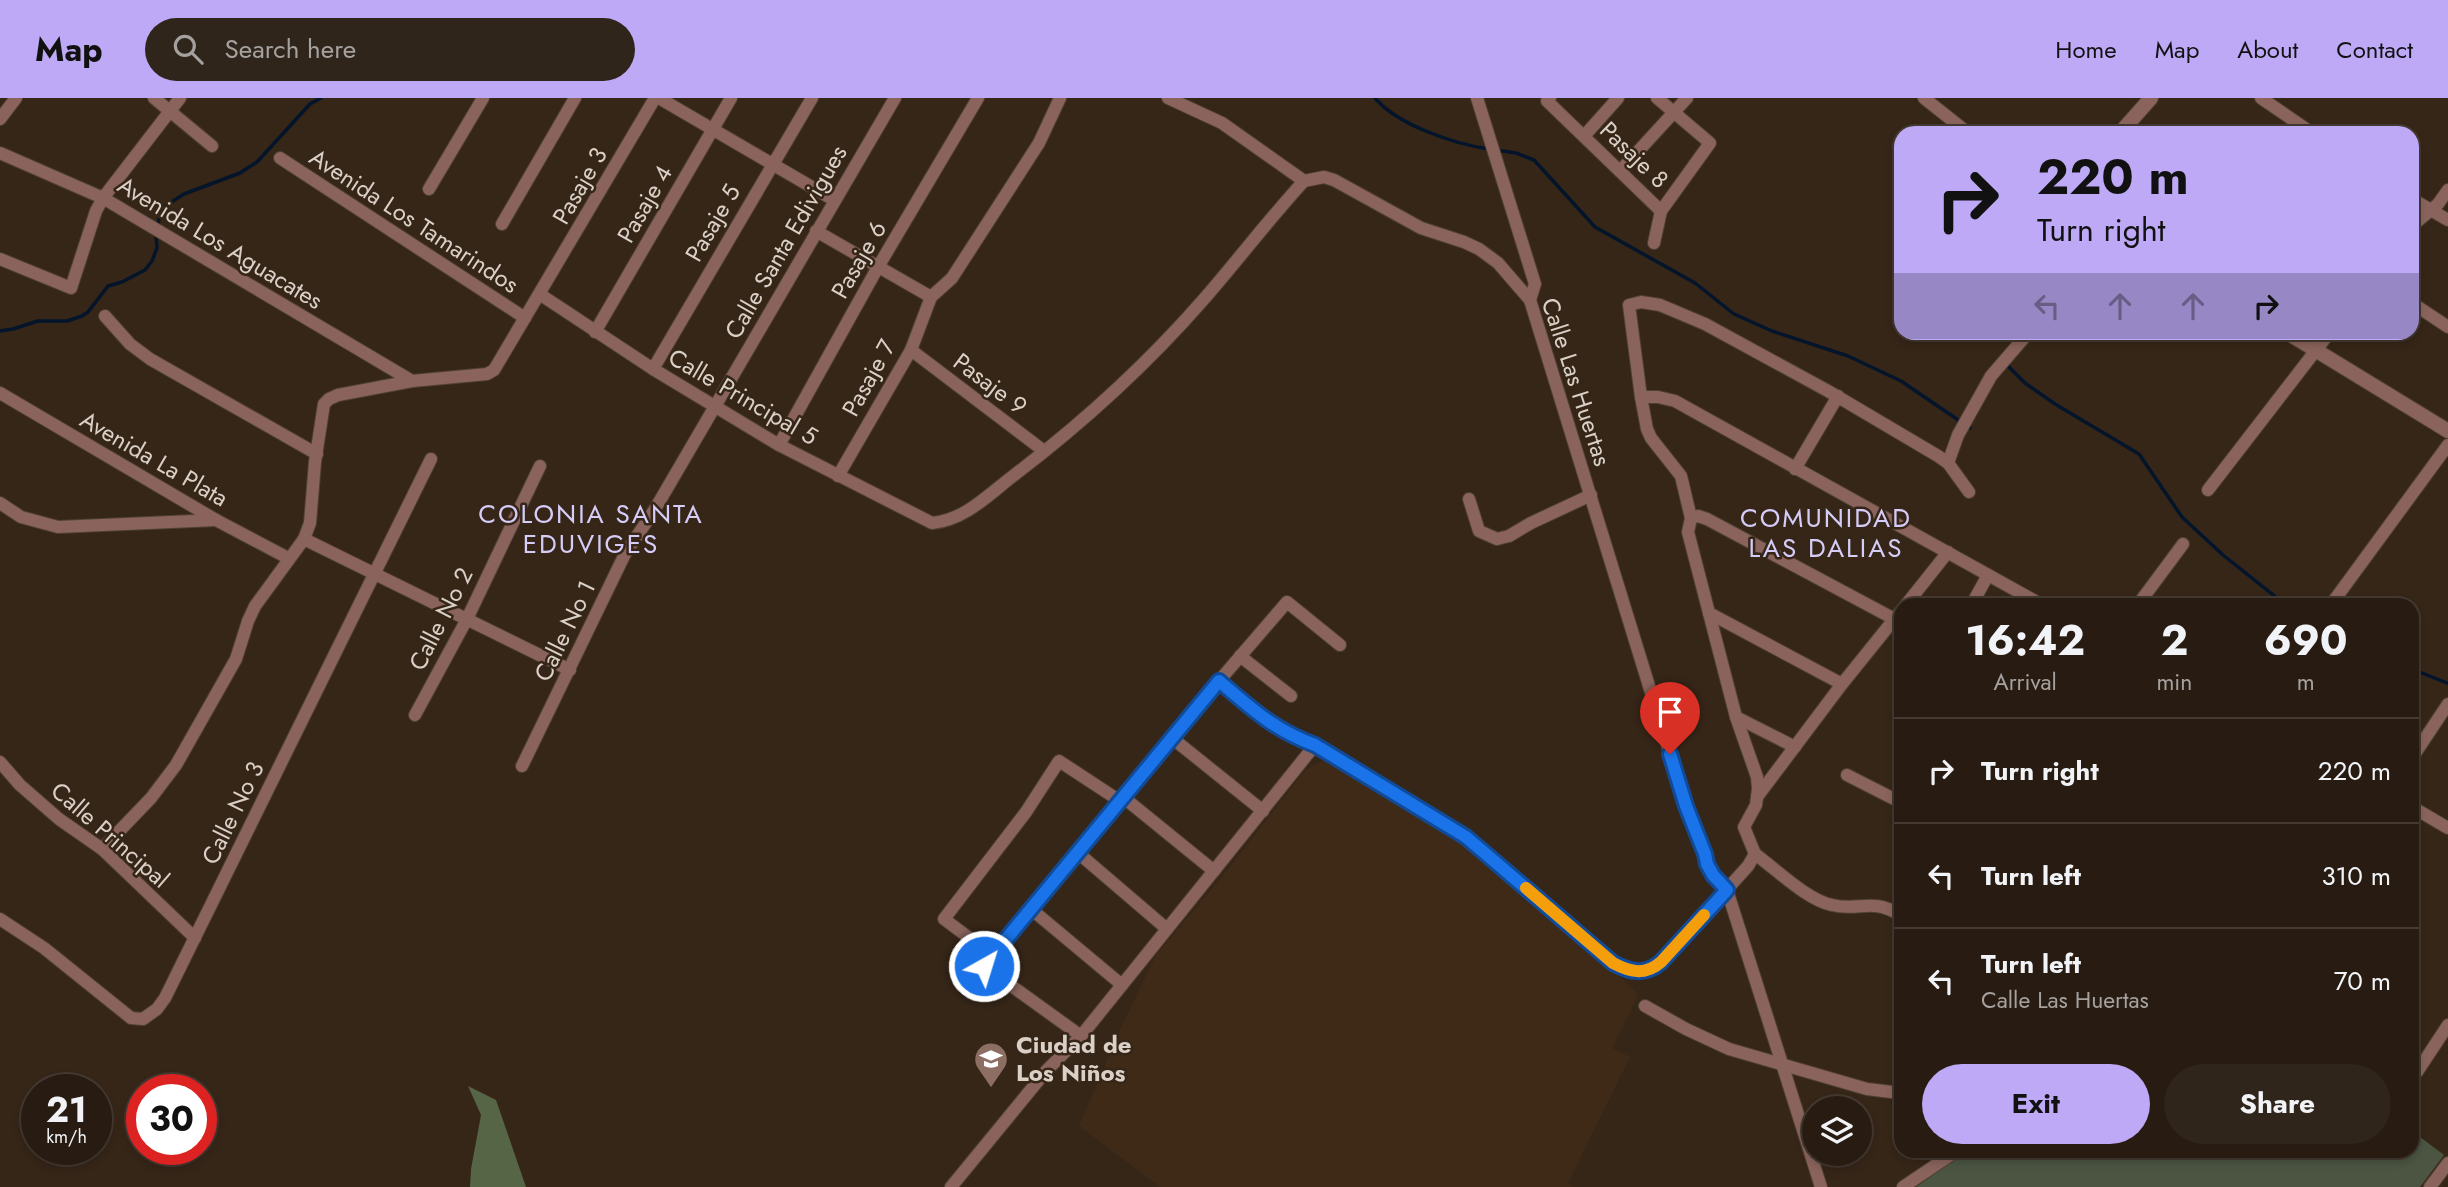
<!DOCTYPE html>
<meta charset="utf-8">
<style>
:root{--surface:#281c12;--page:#30251b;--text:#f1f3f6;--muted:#a5a19f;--line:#443a32;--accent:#bda9f5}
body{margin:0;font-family:Jost,sans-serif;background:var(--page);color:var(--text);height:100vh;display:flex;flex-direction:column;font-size:26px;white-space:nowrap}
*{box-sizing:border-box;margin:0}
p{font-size:23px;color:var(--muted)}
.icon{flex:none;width:38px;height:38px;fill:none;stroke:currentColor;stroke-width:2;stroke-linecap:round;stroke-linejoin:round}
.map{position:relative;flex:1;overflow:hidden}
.panel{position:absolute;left:1894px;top:500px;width:525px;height:560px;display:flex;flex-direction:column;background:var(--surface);border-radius:21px;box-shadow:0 4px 10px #0003,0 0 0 2px var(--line)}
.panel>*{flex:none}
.top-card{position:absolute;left:1894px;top:28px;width:525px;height:214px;border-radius:21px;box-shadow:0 4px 10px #0003,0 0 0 2px var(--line);background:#bda9f5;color:#111;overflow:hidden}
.buttons{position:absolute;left:1802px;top:998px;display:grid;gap:14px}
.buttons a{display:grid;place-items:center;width:70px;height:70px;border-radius:50%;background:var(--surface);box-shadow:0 4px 10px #0003,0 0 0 2px var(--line);font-size:35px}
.speed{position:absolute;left:21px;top:976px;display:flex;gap:14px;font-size:35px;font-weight:700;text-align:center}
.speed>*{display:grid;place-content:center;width:91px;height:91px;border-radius:50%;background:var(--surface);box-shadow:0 4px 10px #0003,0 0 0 2px var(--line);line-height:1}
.speed small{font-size:18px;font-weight:400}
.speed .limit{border:10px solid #d22;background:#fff;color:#111}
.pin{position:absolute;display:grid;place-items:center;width:60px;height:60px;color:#fff;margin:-72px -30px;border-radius:50% 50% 50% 0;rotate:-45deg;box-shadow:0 0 7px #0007}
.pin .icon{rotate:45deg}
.me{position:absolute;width:77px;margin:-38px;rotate:39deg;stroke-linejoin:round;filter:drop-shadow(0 0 5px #0008)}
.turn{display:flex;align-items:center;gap:24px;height:147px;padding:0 28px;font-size:32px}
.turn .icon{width:91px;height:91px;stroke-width:2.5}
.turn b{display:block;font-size:49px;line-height:60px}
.lanes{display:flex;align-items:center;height:66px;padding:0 28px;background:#0003;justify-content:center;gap:35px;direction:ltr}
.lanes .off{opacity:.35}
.eta{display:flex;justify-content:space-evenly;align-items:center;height:119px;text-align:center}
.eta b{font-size:42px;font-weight:700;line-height:49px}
.action{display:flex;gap:14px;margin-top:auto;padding:14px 28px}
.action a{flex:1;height:80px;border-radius:42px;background:var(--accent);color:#111;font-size:28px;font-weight:700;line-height:80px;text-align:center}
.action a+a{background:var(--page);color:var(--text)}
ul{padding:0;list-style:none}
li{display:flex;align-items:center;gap:21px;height:105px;padding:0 28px;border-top:2px solid var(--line)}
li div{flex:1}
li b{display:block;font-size:26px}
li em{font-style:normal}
header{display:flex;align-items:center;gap:42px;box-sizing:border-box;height:98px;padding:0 35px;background:var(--accent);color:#111}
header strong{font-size:33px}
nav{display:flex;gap:38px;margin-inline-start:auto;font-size:24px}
.search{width:490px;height:63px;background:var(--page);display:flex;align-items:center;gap:18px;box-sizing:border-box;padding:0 24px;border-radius:38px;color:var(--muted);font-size:26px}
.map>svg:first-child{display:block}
.built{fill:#3f2a17}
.green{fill:#4b5542}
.forest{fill:#566545}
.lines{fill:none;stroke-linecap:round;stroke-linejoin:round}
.stream{stroke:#03142b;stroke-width:3.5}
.minor-casing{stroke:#504134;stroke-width:14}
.tertiary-casing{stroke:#504134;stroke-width:16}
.minor{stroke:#8a645c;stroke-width:12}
.tertiary{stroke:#8a645c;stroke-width:14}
.route-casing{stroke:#114b97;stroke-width:18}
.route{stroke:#1a73e8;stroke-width:12}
.slow{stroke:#f59e0b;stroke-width:12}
.labels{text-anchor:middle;stroke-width:5;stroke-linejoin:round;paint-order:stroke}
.street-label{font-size:24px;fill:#dad0c7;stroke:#362618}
.poi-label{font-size:24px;font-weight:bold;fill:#dad0c7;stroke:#362618;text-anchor:start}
.neighbourhood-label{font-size:26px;letter-spacing:2px;fill:#d5ccf7;stroke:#362618}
</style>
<header>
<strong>Map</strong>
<div class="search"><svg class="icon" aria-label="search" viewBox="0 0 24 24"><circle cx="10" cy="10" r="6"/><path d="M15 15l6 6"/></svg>Search here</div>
<nav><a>Home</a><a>Map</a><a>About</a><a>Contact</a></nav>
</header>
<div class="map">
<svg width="2448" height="1089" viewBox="0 0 2448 1089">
<rect width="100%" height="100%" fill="#362618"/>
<polygon class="built" points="1326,661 1469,751 1532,807 1590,853 1639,896 1612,950 1630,959 1568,1085 1574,1089 1160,1089 1079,1028 1123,925 1156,857 1221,780 1306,671"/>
<polygon class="green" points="2412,1033 2444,1057 2420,1089 1916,1089 1965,1054 2412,1054"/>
<polygon class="forest" points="468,988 496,1002 526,1089 470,1089 471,1071 481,1017"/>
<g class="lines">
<g class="stream">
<path d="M1375,0C1398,27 1454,46 1489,51"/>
<polyline points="1496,52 1516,55 1534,62 1595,129 1695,185 1734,216 1772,233 1848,258 1901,283 1970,330"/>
<polyline points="157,129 162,110 184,96 240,75 257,64 310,6 321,0"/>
<polyline points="0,233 13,231 38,223 67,223 82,218 88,214 108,188 122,184 145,172 152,163 157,150 156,136"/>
<polyline points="2005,265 2025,285 2055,306 2139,356 2182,419 2223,457 2287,508"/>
<polyline points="2412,571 2447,585"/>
</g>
<g class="minor-casing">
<g id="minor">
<polyline points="154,0 212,48"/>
<polyline points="659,0 834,102"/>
<polyline points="1168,0 1222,25 1304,83"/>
<polyline points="1477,0 1535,186 1530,202"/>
<polyline points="1550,0 1547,3 1661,113"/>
<polyline points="1924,0 1968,35"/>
<polyline points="2261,0 2312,35"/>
<polyline points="0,21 16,0"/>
<polyline points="1585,37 1618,0"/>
<polyline points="0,55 103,100 412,283"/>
<polyline points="280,60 525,220"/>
<polyline points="1620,73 1687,0"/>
<polyline points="429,91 483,0"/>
<polyline points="2412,101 2448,122"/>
<polyline points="502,126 575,0"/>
<polyline points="2412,128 2438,106 2448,92"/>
<polyline points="816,133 931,199"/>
<polyline points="1654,145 1661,113 1710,45 1657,0"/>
<polyline points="0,161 71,190 96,113 103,100 180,0"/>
<path d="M541,197L653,271L779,347L932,425C965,422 988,397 1013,378C1080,327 1149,264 1204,201C1238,162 1269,121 1304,83L1324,79L1334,82L1421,130L1464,144L1479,151L1498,165L1530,202L1686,708L1710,773L1727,792L1821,1089"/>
<polyline points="2412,205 2448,229"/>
<polyline points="105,218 130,246 150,261 317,356"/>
<polyline points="595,234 731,0"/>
<polyline points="911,252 1044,353"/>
<polyline points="653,271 812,0"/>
<polyline points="0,295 216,422 288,460"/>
<polyline points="1641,299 1647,331 1651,340 1681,378 1691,420"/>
<polyline points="779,347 878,169 978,0"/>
<polyline points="1948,365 1958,337 1991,278 2029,234"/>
<polyline points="1795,371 1838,298"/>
<polyline points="838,378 911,252 931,199 952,180 1039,45 1060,0"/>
<polyline points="2208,392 2330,234"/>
<polyline points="1969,394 1948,365 1938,358 1828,293 1705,226 1660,207 1641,204 1629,207 1641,299 1658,299 1675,303 2044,508"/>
<polyline points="1469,401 1479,433 1497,441 1509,438 1531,425 1591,397"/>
<polyline points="0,405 21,419 58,429 216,422"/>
<polyline points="304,441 570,572"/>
<polyline points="1905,508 1948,454"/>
<polyline points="1971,508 1988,477"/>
<polyline points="2137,508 2183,446"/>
<polyline points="2330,508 2448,347"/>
<polyline points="1709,515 1842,586"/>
<polyline points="1240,558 1291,598"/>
<path d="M1219,583C1251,611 1274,632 1315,647L1466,739L1613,865C1630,874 1645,878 1661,864L1748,768L1755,756C1776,771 1807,802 1832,807C1859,814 1872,799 1900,817"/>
<polyline points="415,617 467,521 540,368"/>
<polyline points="1736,619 1795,649"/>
<polyline points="1172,640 1263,713"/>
<polyline points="2412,660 2448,606"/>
<polyline points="0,664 20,687 59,721 102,751 195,840"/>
<polyline points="522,668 625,456 655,411 895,0"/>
<polyline points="1847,677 1900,704"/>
<polyline points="1123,699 1214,773"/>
<polyline points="1757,699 1842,586 1900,514"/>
<polyline points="2412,709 2448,730"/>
<polyline points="102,751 151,700 176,667 236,561 248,523 255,508 304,441 310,425 315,364 324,306 329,301 338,297 412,283 487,276 494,272 655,0"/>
<polyline points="1077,754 1167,831"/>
<polyline points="1755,756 1744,729 1756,707 1758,691 1757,679 1736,619 1688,434 1691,420 1698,418 1707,421 1900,524"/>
<polyline points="1031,811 1122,887"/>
<polyline points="0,821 44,850 131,920 143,921 157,911 165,900 431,361"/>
<polyline points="992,857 944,821 1026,714 1059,663 1120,703"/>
<polyline points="1645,908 1686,931 1729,951 1867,991 1900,995"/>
<polyline points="1081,938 984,868 1219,583 1287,504 1340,547"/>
<polyline points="2412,971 2417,974 2448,927"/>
<polyline points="951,1089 1047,972 1081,938 1315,647"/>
<polyline points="1903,1089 1955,1054"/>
<polyline points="2430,1089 2448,1065"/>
</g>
</g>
<g class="tertiary-casing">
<g id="tertiary">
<polyline points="2120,35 2151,0"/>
<polyline points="2286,234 2448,333"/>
</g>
</g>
<use href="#minor" class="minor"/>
<use href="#tertiary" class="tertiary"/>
</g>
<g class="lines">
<g class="route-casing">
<path id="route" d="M984,868L1219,583C1252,611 1274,632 1315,647L1466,739L1613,865C1630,874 1645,878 1661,864L1727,792L1713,777L1707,766L1705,756L1686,708L1670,656"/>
</g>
<use href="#route" class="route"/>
<path class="slow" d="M1526,790L1613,865C1630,874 1645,878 1661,864L1704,817"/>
</g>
<defs>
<g id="school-pin" transform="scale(1.75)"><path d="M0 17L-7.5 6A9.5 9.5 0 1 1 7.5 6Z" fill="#8d6e63" stroke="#362618"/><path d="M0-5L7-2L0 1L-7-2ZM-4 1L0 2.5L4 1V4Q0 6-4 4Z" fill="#fff"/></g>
</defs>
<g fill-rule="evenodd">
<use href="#school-pin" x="991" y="961"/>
</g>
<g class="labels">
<g class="street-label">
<text transform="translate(1634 57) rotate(44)" y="8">Pasaje 8</text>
<text transform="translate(580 88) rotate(-60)" y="8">Pasaje 3</text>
<text transform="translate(645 106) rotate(-60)" y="8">Pasaje 4</text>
<text transform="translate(414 123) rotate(33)" y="8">Avenida Los Tamarindos</text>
<text transform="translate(713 125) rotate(-60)" y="8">Pasaje 5</text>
<text transform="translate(786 144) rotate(-60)" y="8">Calle Santa Edivigues</text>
<text transform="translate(220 145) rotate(31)" y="8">Avenida Los Aguacates</text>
<text transform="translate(859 162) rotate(-60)" y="8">Pasaje 6</text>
<text transform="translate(869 280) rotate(-61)" y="8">Pasaje 7</text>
<text transform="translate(1576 284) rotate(72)" y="8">Calle Las Huertas</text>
<text transform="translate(990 286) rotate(37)" y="8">Pasaje 9</text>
<text transform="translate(743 299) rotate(30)" y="8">Calle Principal 5</text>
<text transform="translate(154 361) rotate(30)" y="8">Avenida La Plata</text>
<text transform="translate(441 521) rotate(-63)" y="8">Calle No 2</text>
<text transform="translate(565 533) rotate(-64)" y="8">Calle No 1</text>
<text transform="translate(233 715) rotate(-64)" y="8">Calle No 3</text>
<text transform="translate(110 737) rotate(41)" y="8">Calle Principal</text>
</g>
<g class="poi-label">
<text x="1016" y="955">Ciudad de<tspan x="1016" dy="28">Los Niños</tspan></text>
</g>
<g class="neighbourhood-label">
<text x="591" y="425">COLONIA SANTA<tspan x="591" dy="30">EDUVIGES</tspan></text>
<text x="1826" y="429">COMUNIDAD<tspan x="1826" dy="30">LAS DALIAS</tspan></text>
</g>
</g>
</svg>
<div class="buttons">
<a><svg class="icon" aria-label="layers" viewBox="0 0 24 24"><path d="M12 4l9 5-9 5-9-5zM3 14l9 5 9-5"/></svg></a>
</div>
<div class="speed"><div>21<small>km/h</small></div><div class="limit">30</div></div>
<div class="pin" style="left:1670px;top:656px;background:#d93025"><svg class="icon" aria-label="arrive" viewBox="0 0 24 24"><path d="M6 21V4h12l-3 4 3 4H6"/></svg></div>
<svg class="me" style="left:984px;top:868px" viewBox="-20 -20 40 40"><circle r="17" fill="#1a73e8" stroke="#fff" stroke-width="3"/><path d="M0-11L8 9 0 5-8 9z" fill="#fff"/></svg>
<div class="top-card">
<div class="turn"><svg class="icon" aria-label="right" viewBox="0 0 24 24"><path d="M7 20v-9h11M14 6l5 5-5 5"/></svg><div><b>220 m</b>Turn right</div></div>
<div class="lanes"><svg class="icon off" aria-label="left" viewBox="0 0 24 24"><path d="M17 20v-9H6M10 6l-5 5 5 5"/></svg><svg class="icon off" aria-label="ahead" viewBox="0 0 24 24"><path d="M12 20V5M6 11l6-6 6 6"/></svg><svg class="icon off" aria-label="ahead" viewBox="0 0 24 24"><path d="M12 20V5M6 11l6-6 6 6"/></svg><svg class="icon" aria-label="right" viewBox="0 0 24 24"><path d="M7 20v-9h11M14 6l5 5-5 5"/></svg></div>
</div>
<section class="panel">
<div class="eta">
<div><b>16:42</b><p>Arrival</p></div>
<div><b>2</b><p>min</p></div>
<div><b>690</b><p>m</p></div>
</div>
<ul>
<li><svg class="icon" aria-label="right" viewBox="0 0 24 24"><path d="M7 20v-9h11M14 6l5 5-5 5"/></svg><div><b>Turn right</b></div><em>220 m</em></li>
<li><svg class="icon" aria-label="left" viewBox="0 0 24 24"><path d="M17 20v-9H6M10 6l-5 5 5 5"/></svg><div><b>Turn left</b></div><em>310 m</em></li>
<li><svg class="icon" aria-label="left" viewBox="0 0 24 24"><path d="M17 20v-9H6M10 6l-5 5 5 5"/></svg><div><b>Turn left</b><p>Calle Las Huertas</p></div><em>70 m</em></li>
</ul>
<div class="action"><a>Exit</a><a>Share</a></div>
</section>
</div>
